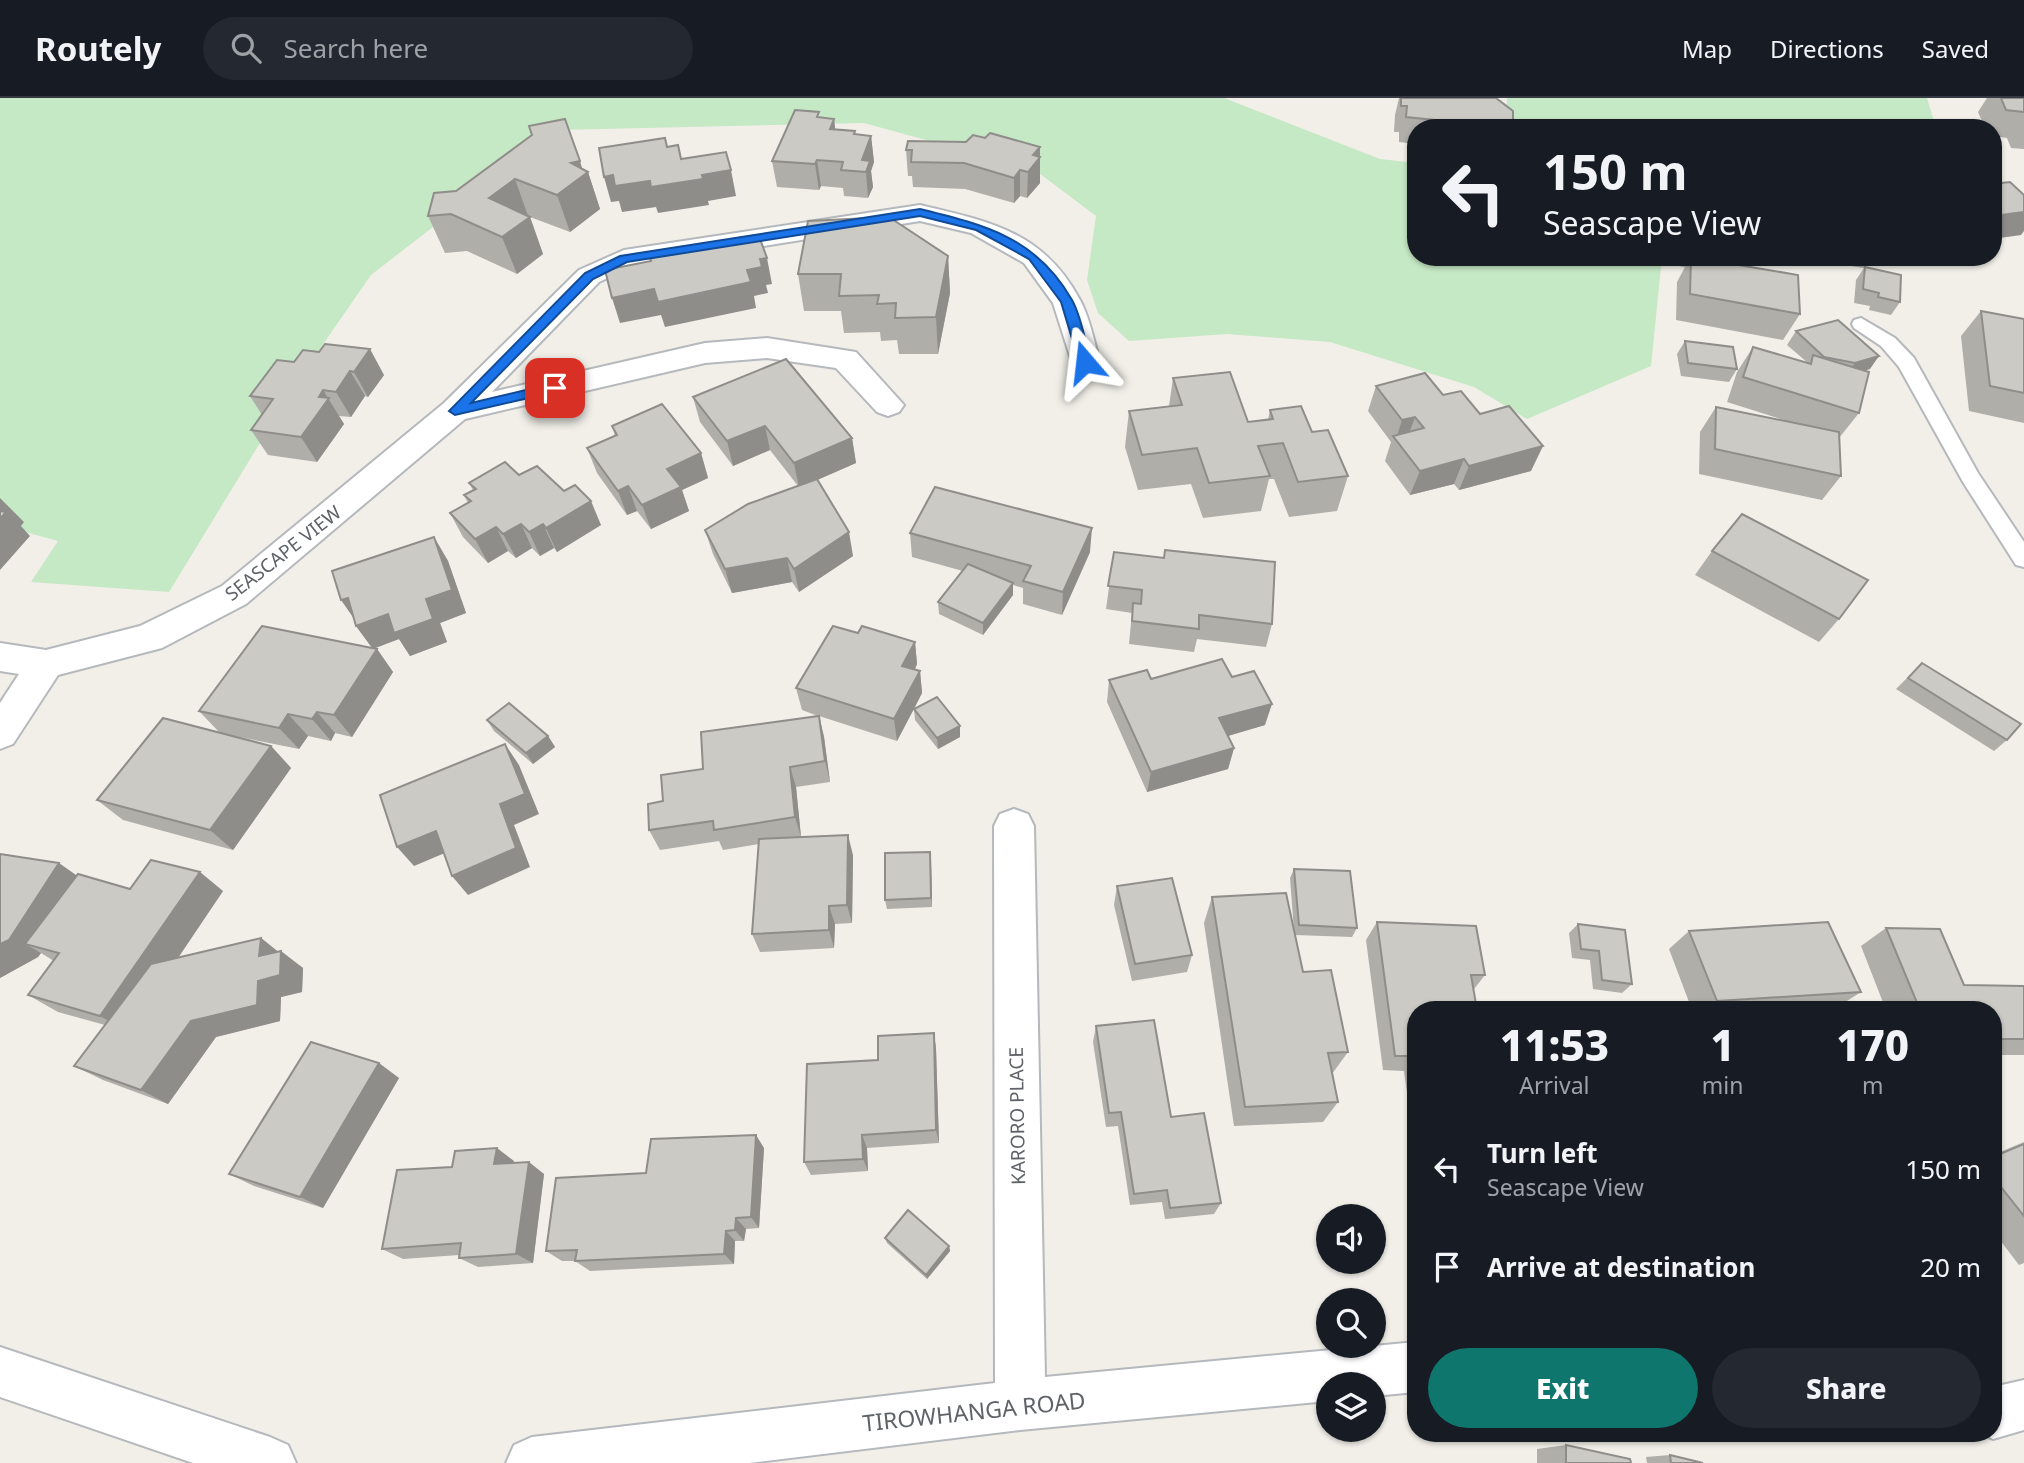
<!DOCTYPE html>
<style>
:root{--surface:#171b24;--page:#242831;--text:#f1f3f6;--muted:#9ea1a6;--line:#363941;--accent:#0f766e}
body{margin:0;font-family:"Noto Sans",sans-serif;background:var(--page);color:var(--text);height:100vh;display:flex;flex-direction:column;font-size:26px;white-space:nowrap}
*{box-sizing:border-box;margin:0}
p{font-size:23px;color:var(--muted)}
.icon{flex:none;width:38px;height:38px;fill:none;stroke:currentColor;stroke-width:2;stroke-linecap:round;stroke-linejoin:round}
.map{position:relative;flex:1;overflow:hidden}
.panel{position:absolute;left:1407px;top:903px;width:595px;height:441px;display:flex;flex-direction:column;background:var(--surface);border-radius:28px;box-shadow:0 2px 5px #0004}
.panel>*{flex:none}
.hud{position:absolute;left:1407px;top:21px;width:595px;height:147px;border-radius:28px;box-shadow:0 2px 5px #0004;background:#171b24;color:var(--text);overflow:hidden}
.fabs{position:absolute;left:1316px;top:1106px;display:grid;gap:14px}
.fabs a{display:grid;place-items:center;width:70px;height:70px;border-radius:50%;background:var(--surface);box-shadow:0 2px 5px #0004;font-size:35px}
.pin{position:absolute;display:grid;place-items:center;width:60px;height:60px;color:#fff;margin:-30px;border-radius:14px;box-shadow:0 4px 10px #0006}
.me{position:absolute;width:77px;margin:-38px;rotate:343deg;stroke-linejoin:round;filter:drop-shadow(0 0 5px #0008)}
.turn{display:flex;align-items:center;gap:24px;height:147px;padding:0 21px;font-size:32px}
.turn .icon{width:91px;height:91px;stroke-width:2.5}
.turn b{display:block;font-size:49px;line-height:60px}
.eta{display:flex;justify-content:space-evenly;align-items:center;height:119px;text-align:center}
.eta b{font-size:42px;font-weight:800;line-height:49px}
.cta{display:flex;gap:14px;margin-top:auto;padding:14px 21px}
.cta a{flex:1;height:80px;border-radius:42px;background:var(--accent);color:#fff;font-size:28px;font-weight:800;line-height:80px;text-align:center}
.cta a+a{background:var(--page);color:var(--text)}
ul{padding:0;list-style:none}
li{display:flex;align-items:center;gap:21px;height:98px;padding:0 21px}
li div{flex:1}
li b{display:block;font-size:26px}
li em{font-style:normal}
header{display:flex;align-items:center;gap:42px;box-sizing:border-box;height:98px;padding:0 35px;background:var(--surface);border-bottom:2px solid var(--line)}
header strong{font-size:33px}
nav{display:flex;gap:38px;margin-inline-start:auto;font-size:24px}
.search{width:490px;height:63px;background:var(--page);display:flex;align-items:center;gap:18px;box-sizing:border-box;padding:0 24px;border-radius:38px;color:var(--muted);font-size:26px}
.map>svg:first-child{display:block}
.green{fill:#c5e8c5}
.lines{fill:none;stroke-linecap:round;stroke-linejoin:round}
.service-casing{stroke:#b5b8bc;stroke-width:4}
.minor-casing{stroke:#b5b8bc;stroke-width:4}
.service{fill:#fff;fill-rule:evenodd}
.minor{fill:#fff;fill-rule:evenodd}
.wall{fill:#afaea9}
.shaded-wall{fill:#8f8d8a}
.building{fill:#cccac5;stroke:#8f8d8a;stroke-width:2}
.route{fill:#1a73e8;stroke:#114b97;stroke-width:2}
.labels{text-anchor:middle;stroke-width:5;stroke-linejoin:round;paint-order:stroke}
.street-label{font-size:19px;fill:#5f6368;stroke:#fff}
.near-street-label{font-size:23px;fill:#5f6368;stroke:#fff}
</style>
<header>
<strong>Routely</strong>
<div class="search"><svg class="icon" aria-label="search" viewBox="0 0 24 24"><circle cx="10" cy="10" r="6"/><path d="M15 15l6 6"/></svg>Search here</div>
<nav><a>Map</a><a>Directions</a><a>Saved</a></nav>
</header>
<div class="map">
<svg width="2024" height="1365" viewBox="0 0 2024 1365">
<rect width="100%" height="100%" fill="#f1efe8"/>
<g class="green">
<polygon points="0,0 1224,0 1380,61 1416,65 1416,159 1662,159 1651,268 1527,321 1474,289 1330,244 1227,236 1129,243 1098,215 1087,182 1096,118 1035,72 864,25 558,32 371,177 299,281 169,494 31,484 58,443 0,427"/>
<polygon points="1507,0 1927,0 1936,30 1506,30"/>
</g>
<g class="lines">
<g class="service-casing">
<polygon id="service" points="1861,220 1895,240 1914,260 1978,375 2024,444 2024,469 2016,467 1963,384 1899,269 1881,248 1854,230 1852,226 1854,222"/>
</g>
<g class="minor-casing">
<g id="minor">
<path d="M920,107C989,123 1044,134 1080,202C1090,220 1094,244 1100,264L1096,271L1085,274L1074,271L1053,205L1024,165L971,135L920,123L631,169L599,184L492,294L705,245L767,240L856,254L904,307L899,314L888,318L877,314L836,270L767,260L705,265L465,321L246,506L162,550L58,577L13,646L0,651V605L19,576L0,573V545L46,552L140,528L222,488L444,305L579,172L624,152Z"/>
<polygon points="1014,711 1028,716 1034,728 1045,1279 1416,1244 1416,1294 1374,1298 1374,1286 1328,1286 1328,1303 1020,1332 749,1365 506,1365 514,1347 532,1339 995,1285 994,728 1000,716"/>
<polygon points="0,1249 270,1339 288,1347 296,1365 193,1365 0,1299"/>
<polygon points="2024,1282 2024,1332 1993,1341 1980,1335 1993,1335 1993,1289"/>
</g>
</g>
<use href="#service" class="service"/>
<use href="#minor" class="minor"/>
</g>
<g class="wall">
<polygon points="1399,0 1496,0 1513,26 1512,30 1416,30 1416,46 1399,44 1399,34 1394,34 1395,17"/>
<polygon points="1987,0 2024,0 2024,51 2011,50 2007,40 1993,38 1993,30 1985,30 1978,14"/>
<polygon points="819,20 834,21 835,31 856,37 871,38 874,64 871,73 873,89 868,100 844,98 843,90 821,88 819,92 777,89 772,63"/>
<polygon points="532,37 588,74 600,111 570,134 530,119 543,156 517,176 467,153 445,155 428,118 456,93"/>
<polygon points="906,52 1039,59 1040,85 1027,100 1020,98 1014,105 965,91 913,89 912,78 908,78"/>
<polygon points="948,158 950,195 938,256 899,256 897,242 881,243 880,234 844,235 841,213 804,213 798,176"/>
<polygon points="1674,159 1722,159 1720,163 1800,216 1783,242 1676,222 1677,184 1685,169 1673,167"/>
<polygon points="1794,159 1871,159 1865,169 1900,204 1891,217 1869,212 1870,208 1854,205 1856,182 1864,170"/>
<polygon points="1981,213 2024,221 2024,325 1969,313 1961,238"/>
<polygon points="1796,233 1870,271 1864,272 1859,315 1839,340 1841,378 1822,402 1699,376 1700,334 1716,309 1790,324 1727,304 1737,274 1753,249 1808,265 1787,247"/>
<polygon points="1685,243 1737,271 1729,284 1681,278 1677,256"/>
<polygon points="277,262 384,277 368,299 365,298 351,319 339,318 344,326 317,364 268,357 251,332 262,317 250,298"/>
<polygon points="1173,280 1248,324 1268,322 1270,312 1312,334 1348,378 1337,413 1289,419 1274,381 1269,381 1261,413 1203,420 1191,386 1138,392 1125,349 1129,313 1169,308"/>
<polygon points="1376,288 1443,297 1480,316 1531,373 1459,392 1454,386 1410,397 1385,363 1391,344 1368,313"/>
<polygon points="693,299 852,340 856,365 817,382 853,458 799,494 792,484 732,495 713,456 705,432 798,388 770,352 733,368 700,324"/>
<polygon points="612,328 701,355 708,380 682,392 689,413 651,431 637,413 627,417 597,375 587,350 615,338"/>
<polygon points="519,377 601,427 557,454 554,450 540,458 532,450 516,460 508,453 488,465 463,439 450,415 468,405 464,397 473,392 469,385"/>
<polygon points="910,435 1090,454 1062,517 1023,506 1023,490 1013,487 1013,497 983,537 939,516 938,504 963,473 912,459"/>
<polygon points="434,439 448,463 466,515 440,525 447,544 410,558 399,541 373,550 377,551 393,574 352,639 335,635 331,643 308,638 299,651 220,635 199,613 372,550 356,528"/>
<polygon points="1712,453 1839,521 1819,544 1695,477"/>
<polygon points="1114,454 1272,526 1266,549 1197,541 1194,554 1129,546 1132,515 1106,511"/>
<polygon points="858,535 915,544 917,566 915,572 920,573 922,595 914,611 960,628 960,639 938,651 915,622 914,611 897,643 819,618 824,639 830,684 796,689 801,739 853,757 852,825 835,826 834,850 760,854 752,836 759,746 723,752 719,743 660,752 649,732 663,703 703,671 818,618 802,612 796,590"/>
<polygon points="1922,565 2007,642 1994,653 1896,591"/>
<polygon points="1232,579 1265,627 1228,638 1234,650 1228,671 1147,694 1107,604 1109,582"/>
<polygon points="487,622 548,638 555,649 533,666 494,633"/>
<polygon points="271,648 291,670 233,752 123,722 97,702"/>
<polygon points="931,764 932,809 887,811 885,802"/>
<polygon points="1294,771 1357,830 1352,839 1295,837 1303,874 1348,954 1332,976 1338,1004 1323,1024 1234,1028 1204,825 1212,799 1294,833 1290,780"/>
<polygon points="77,778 130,791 223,793 178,860 261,840 277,853 303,870 302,894 281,899 280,923 216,939 168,1006 103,982 74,968 105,927 58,914 28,897 54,863 41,855 38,859 0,880"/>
<polygon points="1117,788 1192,857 1187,874 1132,883 1114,807"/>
<polygon points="1377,824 1485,877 1474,891 1416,912 1416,1009 1409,1008 1404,973 1383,972 1366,842"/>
<polygon points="1578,826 1632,886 1622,895 1593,891 1590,862 1572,860 1569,835"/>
<polygon points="1886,830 1964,887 2024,888 2024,957 1993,957 1993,912 1886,912 1861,848"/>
<polygon points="1689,833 1861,894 1836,910 1814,912 1692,912 1669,851"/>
<polygon points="1096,928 1171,1019 1221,1105 1214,1116 1165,1121 1162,1104 1130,1107 1118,1028 1106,1029 1093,944"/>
<polygon points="934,935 936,951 939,1045 867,1050 868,1073 811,1077 804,1064 878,962"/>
<polygon points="399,980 323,1110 254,1088 229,1076"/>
<polygon points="2024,1044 2024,1165 2019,1167 1993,1133 1993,1057"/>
<polygon points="764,1050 759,1130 746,1131 744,1143 735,1143 734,1166 590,1173 575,1163 562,1163 546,1153 646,1075"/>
<polygon points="514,1063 513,1065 544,1076 533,1165 478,1169 459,1160 459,1157 403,1161 382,1151 452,1069"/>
<polygon points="885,1140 949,1148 950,1153 927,1181 887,1145"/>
<polygon points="1566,1347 1631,1365 1537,1365 1537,1351"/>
<polygon points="1670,1357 1703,1365 1647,1365 1646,1359"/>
</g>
<g class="shaded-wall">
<polygon points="834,21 837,47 830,31"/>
<polygon points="871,38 874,64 871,73 873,89 868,100 866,74 862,62"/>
<polygon points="1040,49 1040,85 1027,100 1028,74 1033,57"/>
<polygon points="817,62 821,88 819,92 815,66"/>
<polygon points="580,63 584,77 588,74 600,111 570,134 557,97 571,65"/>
<polygon points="731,72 736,98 708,103 709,107 658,115 656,109 622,114 619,103 611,104 604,79 613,77 650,83 687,84 702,77"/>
<polygon points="1020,72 1020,98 1014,105 1014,80"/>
<polygon points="515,81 528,118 489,100"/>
<polygon points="2024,114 2024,133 2021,137 1993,141 1993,118"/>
<polygon points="530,119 543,156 517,176 502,139"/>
<polygon points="948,158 950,195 938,256 936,219"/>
<polygon points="767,160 772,186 766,187 768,195 754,198 756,210 665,229 661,217 620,225 612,200"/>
<polygon points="370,251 384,277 368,299 354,274"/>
<polygon points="1879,258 1870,271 1845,278 1855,265"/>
<polygon points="350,273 365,298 351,319 336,294"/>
<polygon points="323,292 344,326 317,364 301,339 319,299"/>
<polygon points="1415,319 1406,344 1396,341 1402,322"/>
<polygon points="765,328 770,352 733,368 727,343"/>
<polygon points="852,340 856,365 799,390 794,365"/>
<polygon points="1543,348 1531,373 1459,392 1469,368"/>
<polygon points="701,355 708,380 682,392 689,413 651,431 642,407 667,371"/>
<polygon points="1464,361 1454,386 1410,397 1420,373"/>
<polygon points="628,388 637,413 627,417 618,393"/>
<polygon points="0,400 24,424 21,428 30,438 0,472"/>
<polygon points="591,403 601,427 557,454 546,430"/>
<polygon points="521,426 532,450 516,460 503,436"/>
<polygon points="543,426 554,450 540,458 529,434"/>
<polygon points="496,429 508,453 488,465 475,441"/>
<polygon points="1092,430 1090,454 1062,517 1063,494"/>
<polygon points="849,434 853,458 799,494 794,471"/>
<polygon points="434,439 448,463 466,515 440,525 447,544 410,558 399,541 373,551 356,528 426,501"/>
<polygon points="787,460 792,484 732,495 725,471"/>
<polygon points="1013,485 1013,497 983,537 983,525"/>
<polygon points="348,500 357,525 341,502"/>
<polygon points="915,544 917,566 905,590 902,568"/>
<polygon points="377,551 393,574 352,639 334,617"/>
<polygon points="920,573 922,595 897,643 894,621"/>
<polygon points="1272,606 1265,627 1214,642 1219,620"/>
<polygon points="317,614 335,635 331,643 312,621"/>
<polygon points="288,616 308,638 299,651 279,630"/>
<polygon points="819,618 824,639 830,684 825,663"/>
<polygon points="960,628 960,639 938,651 937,640"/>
<polygon points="548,638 555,649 533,666 526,655"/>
<polygon points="505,646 519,667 539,716 514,727 530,769 468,797 452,778 500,706"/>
<polygon points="271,648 291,670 233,752 210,732"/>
<polygon points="1234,650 1228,671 1147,694 1151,674"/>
<polygon points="790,669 796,689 801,739 795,719"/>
<polygon points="436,733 452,752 414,768 397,749"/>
<polygon points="848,737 853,757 852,825 847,807"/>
<polygon points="930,754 931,764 932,809 931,800"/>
<polygon points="59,765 86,784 25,846 41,855 38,859 0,880 0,846"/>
<polygon points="200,774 223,793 128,934 100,918"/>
<polygon points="829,808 835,826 834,850 829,832"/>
<polygon points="261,840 281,856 281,853 303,870 302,894 281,899 280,923 216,939 168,1006 141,992 191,923 259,858"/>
<polygon points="934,935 936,951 939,1045 936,1032"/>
<polygon points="379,965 399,980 323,1110 300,1099"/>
<polygon points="756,1037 764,1050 759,1130 751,1119"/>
<polygon points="862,1037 867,1050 868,1073 863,1061"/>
<polygon points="497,1050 514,1063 511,1078 494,1066"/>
<polygon points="529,1064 544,1076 533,1165 516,1156"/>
<polygon points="736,1120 746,1131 744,1143 735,1132"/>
<polygon points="726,1133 735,1143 734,1166 724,1156"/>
<polygon points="949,1148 950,1153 927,1181 926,1177"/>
</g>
<g class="building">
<polygon points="1401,0 1496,0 1513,13 1513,26 1504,25 1504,29 1406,19 1407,8 1401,8"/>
<polygon points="2001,0 2024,0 2024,14 2006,12"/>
<polygon points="795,12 819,14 817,19 834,21 830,31 855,33 854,36 871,38 862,62 870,63 866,74 841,72 843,64 817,62 815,66 772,63"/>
<polygon points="565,21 580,63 571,65 588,74 557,97 515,81 489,100 530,119 502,139 451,116 428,118 434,95 456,93 532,37 529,28"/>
<polygon points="990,35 1040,49 1033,57 1040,59 1028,74 1020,72 1014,80 964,65 911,64 912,52 906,52 908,43 966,44 973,37 985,40"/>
<polygon points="665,40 667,49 678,47 681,61 726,54 731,72 702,77 703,81 651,89 650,83 615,88 613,77 604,79 599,50"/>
<polygon points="2010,84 2024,97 2024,114 1993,118 1993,86"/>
<polygon points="889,119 948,158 936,219 895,220 896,205 877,206 879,197 839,198 841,176 798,176 808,123"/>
<polygon points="759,138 767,160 760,161 762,169 747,172 751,184 658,204 654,191 612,200 605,172 651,163 650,160"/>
<polygon points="1691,159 1798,177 1800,216 1690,196"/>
<polygon points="1865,169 1901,177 1900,204 1878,199 1879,195 1863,191"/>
<polygon points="1981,213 2024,221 2024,295 1990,288"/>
<polygon points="1838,222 1879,258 1855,265 1824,259 1796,233"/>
<polygon points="1685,243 1733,249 1737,271 1688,265"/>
<polygon points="325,246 370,251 354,274 350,273 336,294 323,292 319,299 329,300 301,339 251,332 273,301 250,298 277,262 294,264 303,252 319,254"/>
<polygon points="1753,249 1811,266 1813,257 1869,274 1859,315 1743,279"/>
<polygon points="786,261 852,340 794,365 765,328 727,343 693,299"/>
<polygon points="1230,274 1248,324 1273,321 1270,312 1301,308 1312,334 1328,332 1348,378 1298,384 1283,345 1258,348 1270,378 1209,385 1197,350 1142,357 1129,313 1182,307 1173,280"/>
<polygon points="1425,275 1443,297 1461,293 1480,316 1509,308 1543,348 1469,368 1464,361 1420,373 1393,338 1424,330 1415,319 1402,322 1376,288"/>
<polygon points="662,306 701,355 667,371 681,389 642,407 628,388 618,393 587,350 617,337 612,328"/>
<polygon points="1716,309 1839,334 1841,378 1715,351"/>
<polygon points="505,364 519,377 537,368 564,393 575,387 591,403 546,430 543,426 529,434 521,426 503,436 496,429 475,441 450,415 471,403 464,397 476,391 469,385"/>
<polygon points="817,381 849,434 794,471 787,460 725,471 705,432 748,406"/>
<polygon points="935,389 1092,430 1063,494 1023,483 1031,468 910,435"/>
<polygon points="0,413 6,414 0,421"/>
<polygon points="1742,416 1868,482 1839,521 1712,453"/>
<polygon points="434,439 452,492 426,501 433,521 394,535 388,516 356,528 348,500 341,502 332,473"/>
<polygon points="1165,452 1275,464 1272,526 1199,517 1199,531 1132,523 1133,505 1141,506 1142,492 1108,488 1114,454 1164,460"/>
<polygon points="968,466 1013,485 983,525 938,504"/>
<polygon points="262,528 377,551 334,617 317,614 312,621 288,616 279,630 199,613"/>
<polygon points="833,528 858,535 862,528 915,544 902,568 920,573 894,621 796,590"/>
<polygon points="1222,561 1232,579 1254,573 1272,606 1219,620 1234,650 1151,674 1109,582 1147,572 1151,581"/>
<polygon points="1922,565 2021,626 2007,642 1908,580"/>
<polygon points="937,599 960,628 937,640 914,611"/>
<polygon points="509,605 548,638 526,655 487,622"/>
<polygon points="819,618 825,663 790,669 795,719 714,732 713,723 649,732 648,706 663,703 661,677 703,671 701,634"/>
<polygon points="163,620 271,648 210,732 97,702"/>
<polygon points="505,646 525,696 500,706 516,750 452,778 436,733 397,749 380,697"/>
<polygon points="848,737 847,807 829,808 829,832 752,836 759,741"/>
<polygon points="930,754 931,800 885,802 885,755"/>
<polygon points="0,756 59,765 9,842 0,846"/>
<polygon points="151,762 200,774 100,918 28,897 59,855 25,846 78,776 130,791"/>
<polygon points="1294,771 1350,773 1357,830 1299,827"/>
<polygon points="1172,780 1192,857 1135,866 1117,788"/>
<polygon points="1286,795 1303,874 1331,872 1348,954 1328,955 1338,1004 1245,1009 1212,799"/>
<polygon points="1377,824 1476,828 1485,877 1471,877 1477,912 1416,912 1416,958 1395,958"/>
<polygon points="1828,824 1861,894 1717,903 1689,833"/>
<polygon points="1578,826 1625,832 1632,886 1602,882 1599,853 1581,851"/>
<polygon points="1886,830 1940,831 1964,887 2024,888 2024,941 1993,941 1993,912 1920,912"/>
<polygon points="261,840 259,858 281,853 280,877 258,883 257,907 191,923 141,992 74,968 151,866"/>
<polygon points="1154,922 1171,1019 1204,1015 1221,1105 1170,1110 1167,1092 1134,1096 1121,1014 1109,1015 1096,928"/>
<polygon points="934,935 936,1032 862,1037 863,1061 804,1064 807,966 878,962 878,938"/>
<polygon points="311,944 379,965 300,1099 229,1076"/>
<polygon points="756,1037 751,1119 736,1120 735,1132 726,1133 724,1156 575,1163 577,1152 546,1153 556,1080 646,1075 651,1041"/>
<polygon points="2024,1046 2024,1118 1993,1079 1993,1059"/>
<polygon points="497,1050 494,1066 529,1064 516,1156 459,1160 461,1145 382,1151 397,1072 452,1069 455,1053"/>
<polygon points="908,1112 949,1148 926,1177 885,1140"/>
<polygon points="1566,1347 1630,1361 1631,1365 1566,1365"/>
<polygon points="1670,1357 1703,1365 1671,1365"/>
</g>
<path class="route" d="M920,111C985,127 1036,139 1072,202C1082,220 1085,244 1091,264L1090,267H1081L1079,264L1061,204L1029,161L976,132L920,118L627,164L593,181L471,305L555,285L561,290L559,293L455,317L449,313L585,175L620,158Z"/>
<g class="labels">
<g class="street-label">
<text transform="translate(283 455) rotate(-38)" y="7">SEASCAPE VIEW</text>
<text transform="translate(1017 1018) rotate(-91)" y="7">KARORO PLACE</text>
</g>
<g class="near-street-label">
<text transform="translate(974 1314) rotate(-6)" y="8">TIROWHANGA ROAD</text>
</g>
</g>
</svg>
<div class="fabs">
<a><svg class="icon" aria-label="sound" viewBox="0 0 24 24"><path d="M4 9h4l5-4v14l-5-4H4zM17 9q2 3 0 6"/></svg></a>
<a><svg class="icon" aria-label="search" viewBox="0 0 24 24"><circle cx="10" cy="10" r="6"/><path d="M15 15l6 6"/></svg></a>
<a><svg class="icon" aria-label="layers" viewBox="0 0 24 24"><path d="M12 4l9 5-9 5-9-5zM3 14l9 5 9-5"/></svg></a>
</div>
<div class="pin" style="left:555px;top:290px;background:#d93025"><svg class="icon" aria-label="arrive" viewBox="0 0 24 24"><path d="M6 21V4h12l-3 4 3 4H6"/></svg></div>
<svg class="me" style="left:1085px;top:264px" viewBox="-20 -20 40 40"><path d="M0-17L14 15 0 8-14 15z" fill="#1a73e8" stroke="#fff" stroke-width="4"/></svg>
<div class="hud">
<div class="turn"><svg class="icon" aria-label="left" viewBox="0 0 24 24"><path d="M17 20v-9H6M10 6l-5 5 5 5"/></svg><div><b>150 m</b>Seascape View</div></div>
</div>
<section class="panel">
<div class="eta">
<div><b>11:53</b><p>Arrival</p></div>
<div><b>1</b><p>min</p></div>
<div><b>170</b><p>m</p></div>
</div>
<ul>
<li><svg class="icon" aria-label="left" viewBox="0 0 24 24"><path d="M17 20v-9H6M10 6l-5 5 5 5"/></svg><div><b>Turn left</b><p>Seascape View</p></div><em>150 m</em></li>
<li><svg class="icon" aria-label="arrive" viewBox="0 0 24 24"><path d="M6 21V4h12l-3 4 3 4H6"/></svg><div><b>Arrive at destination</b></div><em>20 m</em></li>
</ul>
<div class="cta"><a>Exit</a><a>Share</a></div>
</section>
</div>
